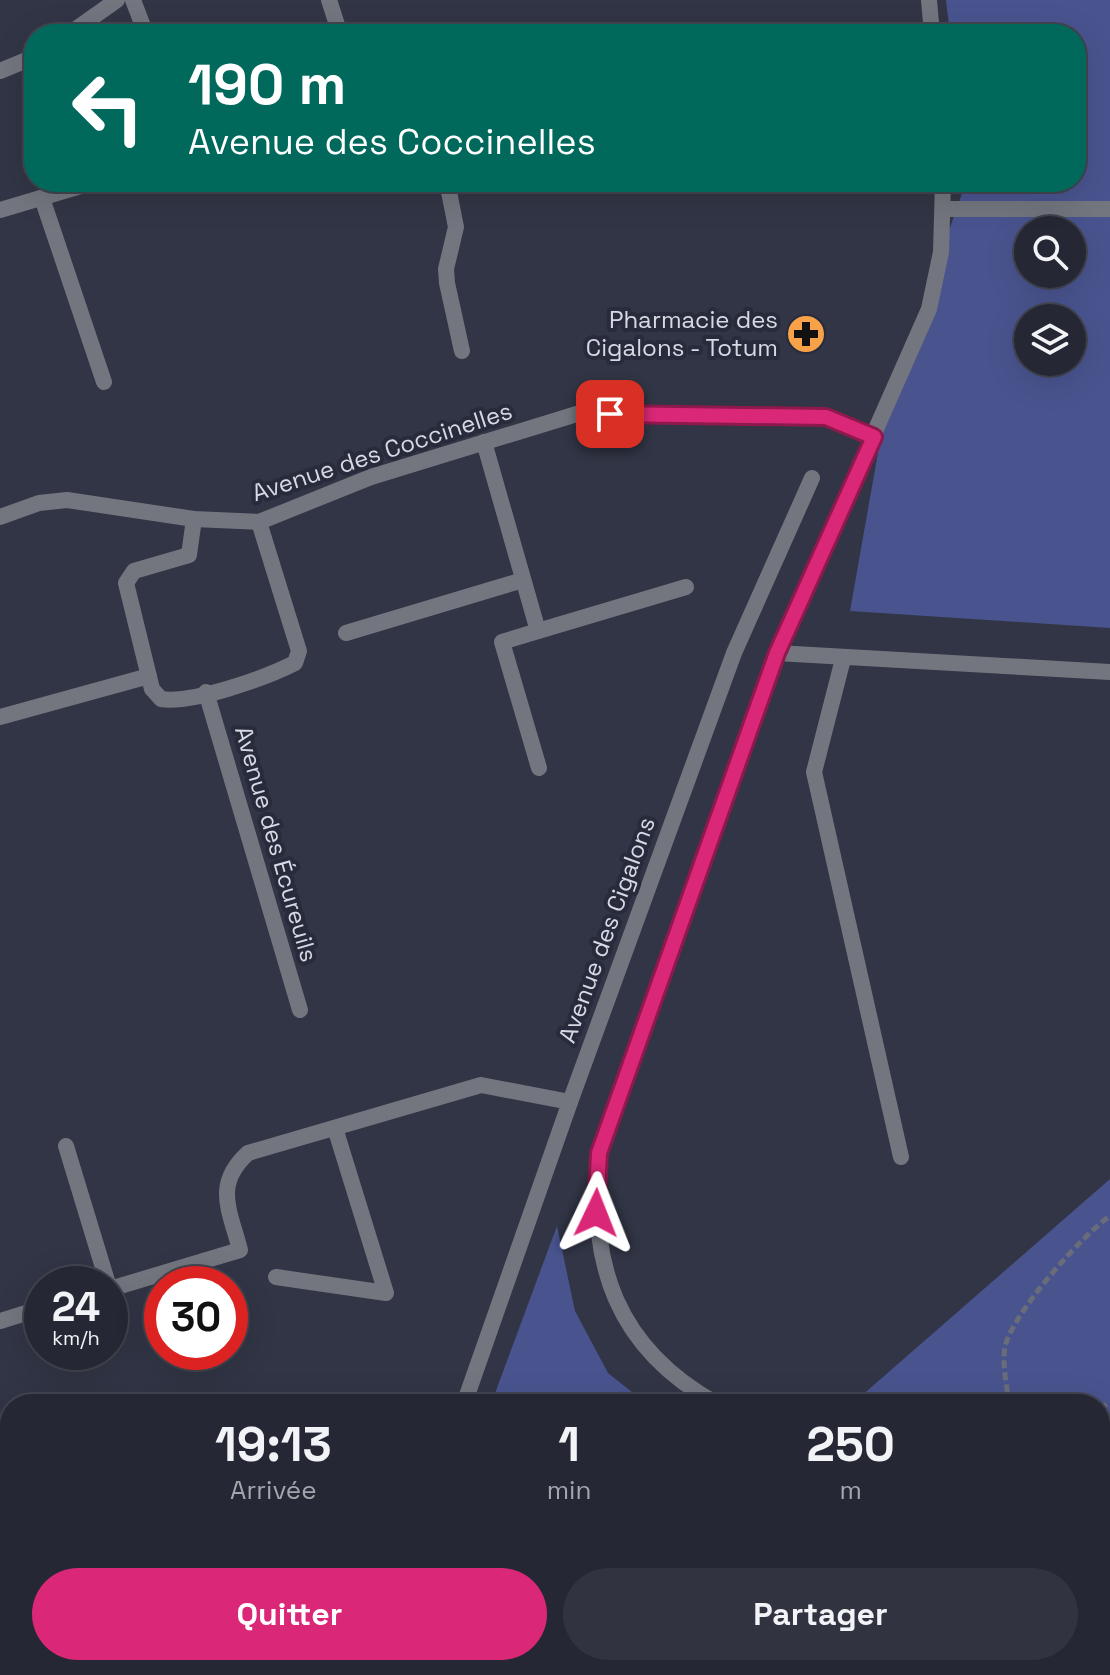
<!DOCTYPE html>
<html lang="fr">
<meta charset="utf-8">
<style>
:root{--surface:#252834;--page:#313440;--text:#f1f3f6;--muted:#a3a6ac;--line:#42444f;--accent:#db2777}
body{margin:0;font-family:"Space Grotesk",sans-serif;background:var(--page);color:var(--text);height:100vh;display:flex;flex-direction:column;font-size:30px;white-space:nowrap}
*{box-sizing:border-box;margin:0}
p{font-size:26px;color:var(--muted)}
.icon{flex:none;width:44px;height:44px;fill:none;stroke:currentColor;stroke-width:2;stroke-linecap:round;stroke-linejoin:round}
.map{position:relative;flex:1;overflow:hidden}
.panel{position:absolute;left:0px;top:1394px;width:1110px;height:282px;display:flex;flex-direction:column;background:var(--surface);border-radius:32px 32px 0 0;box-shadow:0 8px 32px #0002,0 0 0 2px var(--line)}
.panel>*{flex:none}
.banner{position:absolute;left:24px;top:24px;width:1062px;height:168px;border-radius:32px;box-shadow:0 8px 32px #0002,0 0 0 2px var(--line);background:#00695c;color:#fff;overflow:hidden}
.buttons{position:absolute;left:1014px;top:216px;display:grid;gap:16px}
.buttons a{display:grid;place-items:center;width:72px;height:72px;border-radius:50%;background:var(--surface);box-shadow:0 8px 32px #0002,0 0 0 2px var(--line);font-size:40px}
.speed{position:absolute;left:24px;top:1266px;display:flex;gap:16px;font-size:40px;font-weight:700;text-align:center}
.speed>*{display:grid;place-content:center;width:104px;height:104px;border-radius:50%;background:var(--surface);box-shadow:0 8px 32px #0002,0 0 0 2px var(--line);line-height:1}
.speed small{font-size:20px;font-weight:400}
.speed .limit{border:12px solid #d22;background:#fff;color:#111}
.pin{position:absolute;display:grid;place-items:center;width:68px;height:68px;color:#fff;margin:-34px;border-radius:16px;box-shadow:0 4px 12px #0006}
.me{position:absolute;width:88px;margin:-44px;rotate:2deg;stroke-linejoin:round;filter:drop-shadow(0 0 6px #0008)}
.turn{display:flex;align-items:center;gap:28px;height:168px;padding:0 32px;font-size:36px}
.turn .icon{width:104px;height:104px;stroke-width:2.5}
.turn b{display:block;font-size:56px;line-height:68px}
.eta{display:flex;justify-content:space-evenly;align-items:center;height:136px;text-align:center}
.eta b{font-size:48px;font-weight:700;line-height:56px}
.button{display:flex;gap:16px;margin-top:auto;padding:16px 32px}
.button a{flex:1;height:92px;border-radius:48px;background:var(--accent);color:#fff;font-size:32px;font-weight:700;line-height:92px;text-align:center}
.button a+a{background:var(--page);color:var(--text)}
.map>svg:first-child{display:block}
.green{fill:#49548f;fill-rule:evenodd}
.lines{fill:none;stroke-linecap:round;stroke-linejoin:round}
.path{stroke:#696c7b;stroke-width:5;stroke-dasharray:8 4;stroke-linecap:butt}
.service{stroke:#74767f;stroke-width:16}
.minor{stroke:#74767f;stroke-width:16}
.tertiary{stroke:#74767f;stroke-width:16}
.route-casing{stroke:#8e194d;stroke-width:20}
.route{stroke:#db2777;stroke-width:14}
.labels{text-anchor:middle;stroke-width:8;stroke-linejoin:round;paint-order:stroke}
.poi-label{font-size:24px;fill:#d7d9e4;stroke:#272b3b;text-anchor:end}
.street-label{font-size:24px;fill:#d7d9e4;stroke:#272b3b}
</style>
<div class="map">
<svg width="1110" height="1675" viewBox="0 0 1110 1675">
<rect width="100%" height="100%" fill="#313545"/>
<g class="green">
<path d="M946,0H1110V628L850,611L885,413L966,182H1076V34H950ZM1028,230H1072V274H1028ZM1028,318H1072V362H1028Z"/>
<polygon points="1110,1179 1110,1588 1100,1588 1100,1404 852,1404"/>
<polygon points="557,1226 575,1311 608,1373 647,1404 491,1404"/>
<polygon points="422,1666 502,1666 505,1675 394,1675"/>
<polygon points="553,1666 863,1666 845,1675 556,1675"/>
</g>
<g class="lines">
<g class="path">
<path d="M1009,1404C1007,1386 1002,1366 1005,1347C1012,1314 1082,1235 1110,1216"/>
<polyline points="1100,1409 1110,1402"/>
<polyline points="800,1666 801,1675"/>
</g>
<g class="service">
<polyline points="133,0 146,34"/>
<polyline points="248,32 248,34"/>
<polyline points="42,198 104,382"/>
<polyline points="944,209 1110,209"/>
<polyline points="0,210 94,182"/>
<polyline points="484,442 538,631 502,642 539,768"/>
<path d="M194,519L189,555L134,571L126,583L152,689L161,699C193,704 265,678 295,663L299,651L259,522"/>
<polyline points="538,631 686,587"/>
<polyline points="346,633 523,580"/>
<polyline points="777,653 1110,672"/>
<polyline points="843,659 814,772 901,1157"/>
<polyline points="206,692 300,1010"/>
<polyline points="0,717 149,676"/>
<polyline points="570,1102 734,653 812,478"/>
<polyline points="66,1146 108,1284"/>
<polyline points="276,1277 386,1293 335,1128"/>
<polyline points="126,1675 140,1666"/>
</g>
<g class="minor">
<polyline points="329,0 340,34"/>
<polyline points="929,0 932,34"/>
<polyline points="69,34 117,0"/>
<polyline points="0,71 34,57"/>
<polyline points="447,182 456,227 446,269 447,283 462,351"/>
<polyline points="0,517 39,503 67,500 194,519 259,522 371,477 580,413 826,417 874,437"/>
<path d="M110,1289L240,1250C230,1210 213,1185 248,1153L481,1085L570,1102L464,1404"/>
<polyline points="0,1321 42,1308"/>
<path d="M717,1404C616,1348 588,1264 599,1153L777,653L929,309L941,252L943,182"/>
<polyline points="513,1666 516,1675"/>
</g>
<g class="tertiary">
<polyline points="1100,1614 1110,1614"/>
<polyline points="899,1675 917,1666"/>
</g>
</g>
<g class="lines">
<g class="route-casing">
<polyline id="route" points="596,1213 599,1153 777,653 874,437 826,417 610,414"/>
</g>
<use href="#route" class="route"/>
</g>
<defs>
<g id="pharmacy-disc" transform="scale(2)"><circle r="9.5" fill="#f7a248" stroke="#272b3b"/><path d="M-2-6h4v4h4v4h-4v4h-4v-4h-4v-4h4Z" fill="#111"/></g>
</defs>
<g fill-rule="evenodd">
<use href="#pharmacy-disc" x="806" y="334"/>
</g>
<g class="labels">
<g class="poi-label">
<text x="778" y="328">Pharmacie des<tspan x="778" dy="28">Cigalons - Totum</tspan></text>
</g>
<g class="street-label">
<text transform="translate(382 452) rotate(-18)" y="8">Avenue des Coccinelles</text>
<text transform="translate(276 844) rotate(74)" y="8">Avenue des Écureuils</text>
<text transform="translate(607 930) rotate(-70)" y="8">Avenue des Cigalons</text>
</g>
</g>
</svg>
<div class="buttons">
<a><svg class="icon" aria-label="search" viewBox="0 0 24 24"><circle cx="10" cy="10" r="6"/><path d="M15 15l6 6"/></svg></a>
<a><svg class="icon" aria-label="layers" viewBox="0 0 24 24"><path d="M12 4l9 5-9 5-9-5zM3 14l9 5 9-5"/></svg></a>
</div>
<div class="speed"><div>24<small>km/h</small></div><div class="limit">30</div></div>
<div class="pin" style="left:610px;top:414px;background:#d93025"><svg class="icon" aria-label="arrive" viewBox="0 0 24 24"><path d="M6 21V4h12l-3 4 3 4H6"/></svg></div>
<svg class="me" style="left:596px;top:1213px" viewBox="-20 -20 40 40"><path d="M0-17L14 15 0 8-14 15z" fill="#db2777" stroke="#fff" stroke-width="4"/></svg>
<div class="banner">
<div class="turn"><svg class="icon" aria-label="left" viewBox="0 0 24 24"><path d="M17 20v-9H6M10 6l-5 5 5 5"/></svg><div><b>190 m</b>Avenue des Coccinelles</div></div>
</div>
<section class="panel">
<div class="eta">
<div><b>19:13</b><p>Arrivée</p></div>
<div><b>1</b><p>min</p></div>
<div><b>250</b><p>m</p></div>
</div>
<div class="button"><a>Quitter</a><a>Partager</a></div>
</section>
</div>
